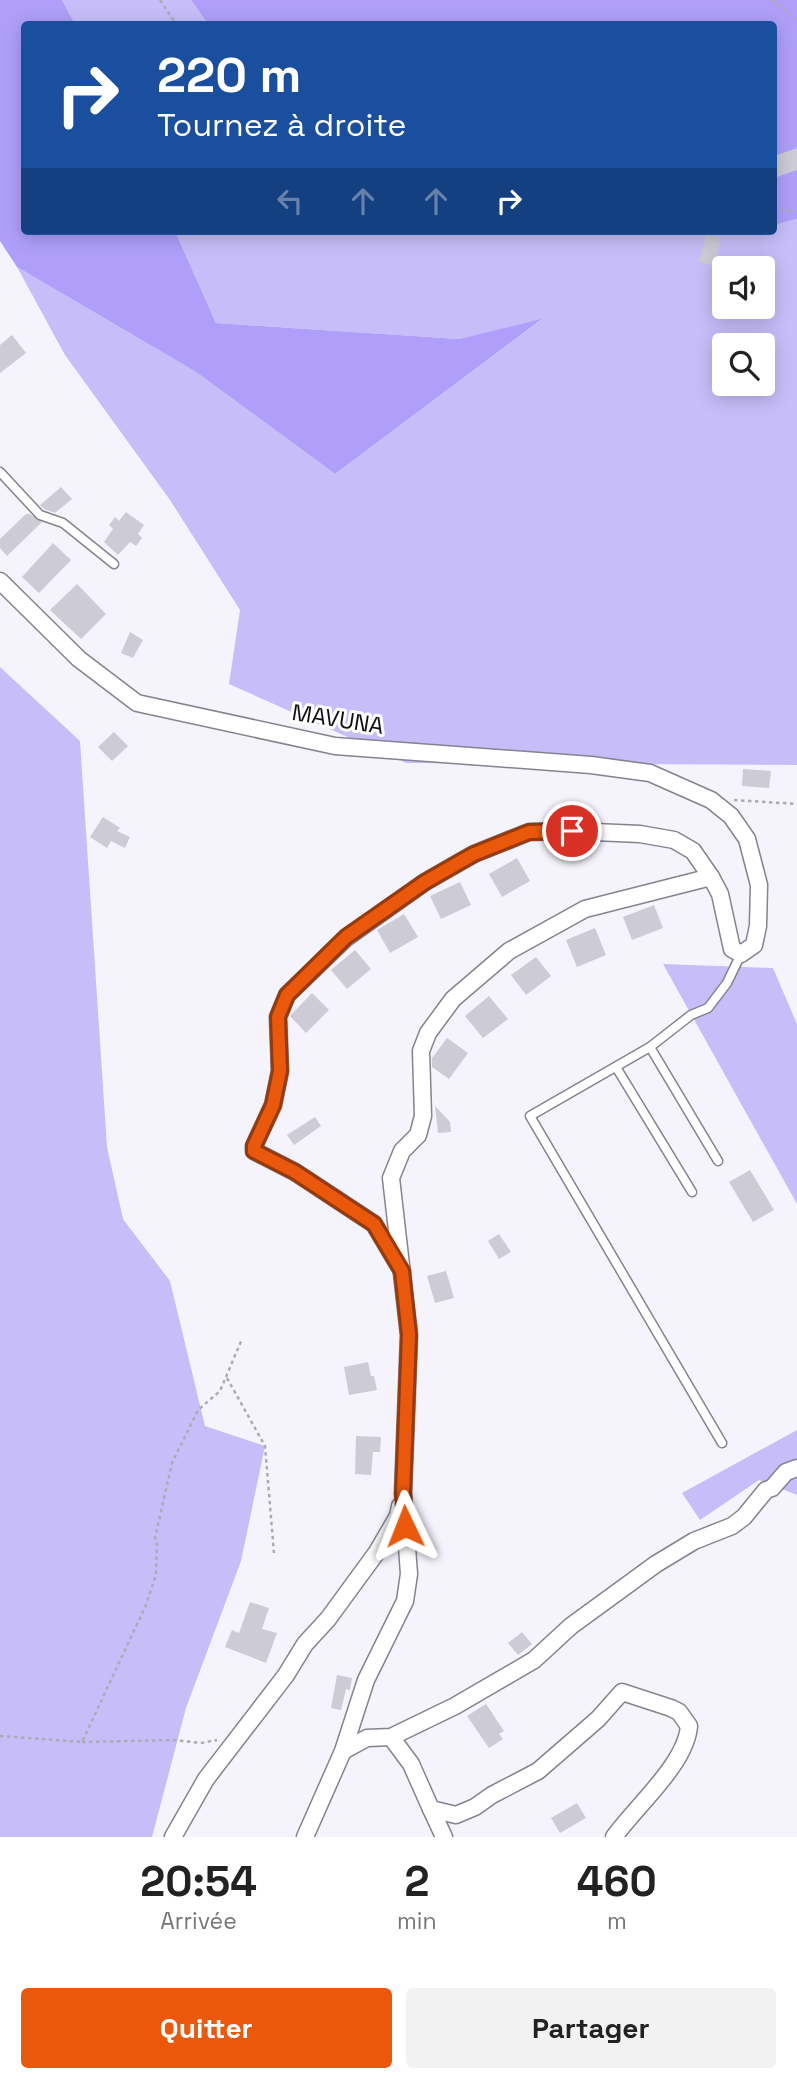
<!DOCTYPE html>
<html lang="fr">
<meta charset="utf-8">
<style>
:root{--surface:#fff;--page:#f2f2f2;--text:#222;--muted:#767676;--accent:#ea580c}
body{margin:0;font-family:"Space Grotesk",sans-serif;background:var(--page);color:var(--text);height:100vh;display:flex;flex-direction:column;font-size:26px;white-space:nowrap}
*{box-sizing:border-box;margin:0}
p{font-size:23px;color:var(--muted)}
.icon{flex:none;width:38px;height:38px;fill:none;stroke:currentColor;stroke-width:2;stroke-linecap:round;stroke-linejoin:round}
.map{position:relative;height:1837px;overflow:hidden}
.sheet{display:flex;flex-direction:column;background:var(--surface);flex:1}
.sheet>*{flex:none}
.banner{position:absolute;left:21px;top:21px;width:756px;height:214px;border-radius:7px;box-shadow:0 4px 18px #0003;background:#1a4fa0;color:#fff;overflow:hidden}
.fabs{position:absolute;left:712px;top:256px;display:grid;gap:14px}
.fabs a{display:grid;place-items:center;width:63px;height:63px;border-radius:7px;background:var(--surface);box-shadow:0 4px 18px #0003;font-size:35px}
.pin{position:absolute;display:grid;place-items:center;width:60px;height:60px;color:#fff;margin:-30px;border:4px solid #fff;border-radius:50%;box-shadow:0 2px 7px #0007}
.me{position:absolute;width:77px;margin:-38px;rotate:358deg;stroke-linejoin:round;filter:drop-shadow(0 0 5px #0008)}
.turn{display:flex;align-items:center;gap:24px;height:147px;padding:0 21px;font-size:32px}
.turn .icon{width:91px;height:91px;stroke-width:2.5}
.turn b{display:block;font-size:49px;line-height:60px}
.lanes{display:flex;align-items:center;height:66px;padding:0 21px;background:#0003;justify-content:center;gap:35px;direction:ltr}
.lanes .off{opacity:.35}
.eta{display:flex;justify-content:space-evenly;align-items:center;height:119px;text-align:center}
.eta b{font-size:42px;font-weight:700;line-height:49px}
.button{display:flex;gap:14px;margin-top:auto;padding:14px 21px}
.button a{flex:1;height:80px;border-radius:7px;background:var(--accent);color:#fff;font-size:28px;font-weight:700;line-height:80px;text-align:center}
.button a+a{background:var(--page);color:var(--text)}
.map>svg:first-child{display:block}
.green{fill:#c7bef9;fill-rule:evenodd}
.forest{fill:#af9ffa}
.building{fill:#cccbd6}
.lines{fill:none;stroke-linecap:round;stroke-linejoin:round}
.lane-casing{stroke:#84838e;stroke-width:11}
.street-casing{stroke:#84838e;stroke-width:19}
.path{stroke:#acabb2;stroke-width:2.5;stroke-dasharray:3.5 3.5;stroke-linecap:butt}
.lane{stroke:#fff;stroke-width:8}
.street{stroke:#fff;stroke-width:16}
.route-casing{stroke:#983908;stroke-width:18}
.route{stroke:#ea580c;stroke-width:12}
.labels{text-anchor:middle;stroke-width:6;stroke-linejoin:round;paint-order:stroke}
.street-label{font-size:23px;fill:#100f13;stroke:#fff}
</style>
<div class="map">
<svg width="797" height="1837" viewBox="0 0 797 1837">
<rect width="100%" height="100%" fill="#f5f4fd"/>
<g class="green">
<polygon points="62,0 191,0 208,24 75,24"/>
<path d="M797,219V765L406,763L229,684L240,610L170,500L65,355L17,267L196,372L335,474L541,320L459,339L216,323L175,231H615L616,233L774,231V225ZM724,268H763V306H724ZM724,345H763V383H724Z"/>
<polygon points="0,667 80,741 107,1147 123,1219 170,1281 205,1426 265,1446 241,1561 186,1708 152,1837 0,1837"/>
<polygon points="663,964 773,968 797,1024 797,1204"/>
<polygon points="797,1430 797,1495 759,1480 700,1520 682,1493"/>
</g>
<g class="forest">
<polygon points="0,0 62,0 75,24 24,24 24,231 175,231 216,323 459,339 542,319 335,474 196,372 17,267 0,241"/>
<polygon points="191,0 797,0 797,219 774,225 774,24 208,24"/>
</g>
<g class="building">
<polygon points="797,148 797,170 774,178 774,156"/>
<polygon points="706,234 721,238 715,266 699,262"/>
<polygon points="12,335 26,353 0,373 0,345"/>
<polygon points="61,487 72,499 55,513 44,509 40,505"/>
<polygon points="126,512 144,525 138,534 142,538 136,546 130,542 118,555 104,542 113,529 109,525 115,517 119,521"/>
<polygon points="26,514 30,514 42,522 7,556 0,548 0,539"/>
<polygon points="53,543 71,560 39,593 22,577"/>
<polygon points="77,584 106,614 81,639 50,610"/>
<polygon points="130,632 143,640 133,658 121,653"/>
<polygon points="114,732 128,746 112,761 98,747"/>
<polygon points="743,769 771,771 769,788 742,786"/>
<polygon points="103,817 120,828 117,831 130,837 125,848 111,841 107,848 90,837"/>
<polygon points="517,858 530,881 502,897 489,874"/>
<polygon points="460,882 471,905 441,919 430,896"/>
<polygon points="654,905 663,928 632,940 623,917"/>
<polygon points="404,914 418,937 390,953 377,930"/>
<polygon points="595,928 606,955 577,967 566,940"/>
<polygon points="355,950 371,969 347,989 331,970"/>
<polygon points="536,957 551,976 526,995 511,975"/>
<polygon points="312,993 329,1010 306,1033 290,1016"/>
<polygon points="489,996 508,1019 483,1038 465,1016"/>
<polygon points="447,1038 468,1053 449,1079 432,1067 432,1058"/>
<polygon points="435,1106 450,1122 451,1132 438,1133"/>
<polygon points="315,1117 321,1126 294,1145 287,1135"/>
<polygon points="750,1170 774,1210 753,1222 729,1182"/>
<polygon points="499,1234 511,1252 499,1259 488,1241"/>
<polygon points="446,1271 454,1298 435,1303 427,1276"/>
<polygon points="368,1362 371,1376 374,1376 377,1390 349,1395 344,1367"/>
<polygon points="356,1436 381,1437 380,1452 373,1452 371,1475 355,1474"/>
<polygon points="250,1602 269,1608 262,1629 277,1633 266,1663 225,1647 232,1630 239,1633"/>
<polygon points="522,1632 532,1644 518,1655 508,1643"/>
<polygon points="337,1675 352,1678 350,1690 346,1689 341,1710 331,1708"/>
<polygon points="486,1704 504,1731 499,1734 503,1739 489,1748 467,1716"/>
<polygon points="577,1803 586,1818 560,1833 551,1818"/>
</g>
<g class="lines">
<g class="lane-casing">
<g id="lane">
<polyline points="0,472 40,515 63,523 114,564"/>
<polyline points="650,1047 530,1116 722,1443"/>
<polyline points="616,1067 692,1192"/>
<polyline points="718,1161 650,1047 691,1015 708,1008 727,983 741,954"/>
</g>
</g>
<g class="street-casing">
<g id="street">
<polyline points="0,581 79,659 137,703 335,746 591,765 650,773 711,800 731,816 747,839 759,885 758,926 754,945 741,954 732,949 720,894 711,877 693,851 674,840 640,834 572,831 529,832 474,854 425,882 346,938 287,995 278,1017 280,1071 273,1105 254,1146 254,1151 295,1172 374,1224 402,1271"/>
<path d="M391,1737L411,1764L431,1809L456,1815L475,1807L492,1795L538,1771L598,1719L622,1692L671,1708L679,1712L689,1726C686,1764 636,1806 614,1837"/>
<polyline points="343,1751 367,1738 391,1737 455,1706 534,1660 571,1626 656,1564 694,1541 732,1526 744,1517 766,1490 772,1488 786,1472 797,1468"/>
<polyline points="431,1809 444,1837"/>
<polyline points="173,1837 206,1779 286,1675 305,1644 328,1619 377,1552 398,1516 400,1506"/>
<polyline points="305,1837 343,1751 366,1680 405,1601 409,1574 403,1493 409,1335 391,1178 402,1151 418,1135 423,1116 421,1051 428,1033 453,999 509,951 585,909 711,877"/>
</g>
</g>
<g class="path">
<polyline points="160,0 176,24"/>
<polyline points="772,0 797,19"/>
<polyline points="774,210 797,211"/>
<polyline points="734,800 797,804"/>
<polyline points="227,1378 265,1446 274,1553"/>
<polyline points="0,1736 82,1742 146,1605 156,1575 157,1541 155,1538 172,1463 198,1410 220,1391 242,1339"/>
<polyline points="82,1742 173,1740 201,1743 217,1740"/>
</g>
<use href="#lane" class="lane"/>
<use href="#street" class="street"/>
</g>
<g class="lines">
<g class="route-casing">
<polyline id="route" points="405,1526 403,1493 409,1335 402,1271 374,1224 295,1172 254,1151 254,1146 273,1105 280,1071 278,1017 287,995 346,937 425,882 458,863 474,854 529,832 572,831"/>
</g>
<use href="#route" class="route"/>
</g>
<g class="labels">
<g class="street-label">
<text transform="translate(338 719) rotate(9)" y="8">MAVUNA</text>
</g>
</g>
</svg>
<div class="fabs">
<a><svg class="icon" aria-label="sound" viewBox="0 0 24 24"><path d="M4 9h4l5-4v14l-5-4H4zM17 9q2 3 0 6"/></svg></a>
<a><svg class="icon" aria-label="search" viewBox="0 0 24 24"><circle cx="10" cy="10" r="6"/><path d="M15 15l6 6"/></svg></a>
</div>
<div class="pin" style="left:572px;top:831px;background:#d93025"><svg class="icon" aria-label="arrive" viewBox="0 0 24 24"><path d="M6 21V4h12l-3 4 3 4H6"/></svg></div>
<svg class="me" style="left:405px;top:1526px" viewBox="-20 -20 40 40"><path d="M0-17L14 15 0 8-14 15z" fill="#ea580c" stroke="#fff" stroke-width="4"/></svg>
<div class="banner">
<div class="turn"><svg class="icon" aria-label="right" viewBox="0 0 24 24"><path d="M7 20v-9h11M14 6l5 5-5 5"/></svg><div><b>220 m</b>Tournez à droite</div></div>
<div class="lanes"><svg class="icon off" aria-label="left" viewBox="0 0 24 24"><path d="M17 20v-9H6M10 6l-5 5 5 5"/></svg><svg class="icon off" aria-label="ahead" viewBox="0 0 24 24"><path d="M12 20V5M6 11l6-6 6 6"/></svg><svg class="icon off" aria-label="ahead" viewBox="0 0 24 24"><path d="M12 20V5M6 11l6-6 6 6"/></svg><svg class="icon" aria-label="right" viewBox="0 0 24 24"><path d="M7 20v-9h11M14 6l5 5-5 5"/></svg></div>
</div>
</div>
<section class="sheet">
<div class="eta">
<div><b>20:54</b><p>Arrivée</p></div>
<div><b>2</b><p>min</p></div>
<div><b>460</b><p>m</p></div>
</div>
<div class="button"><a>Quitter</a><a>Partager</a></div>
</section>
